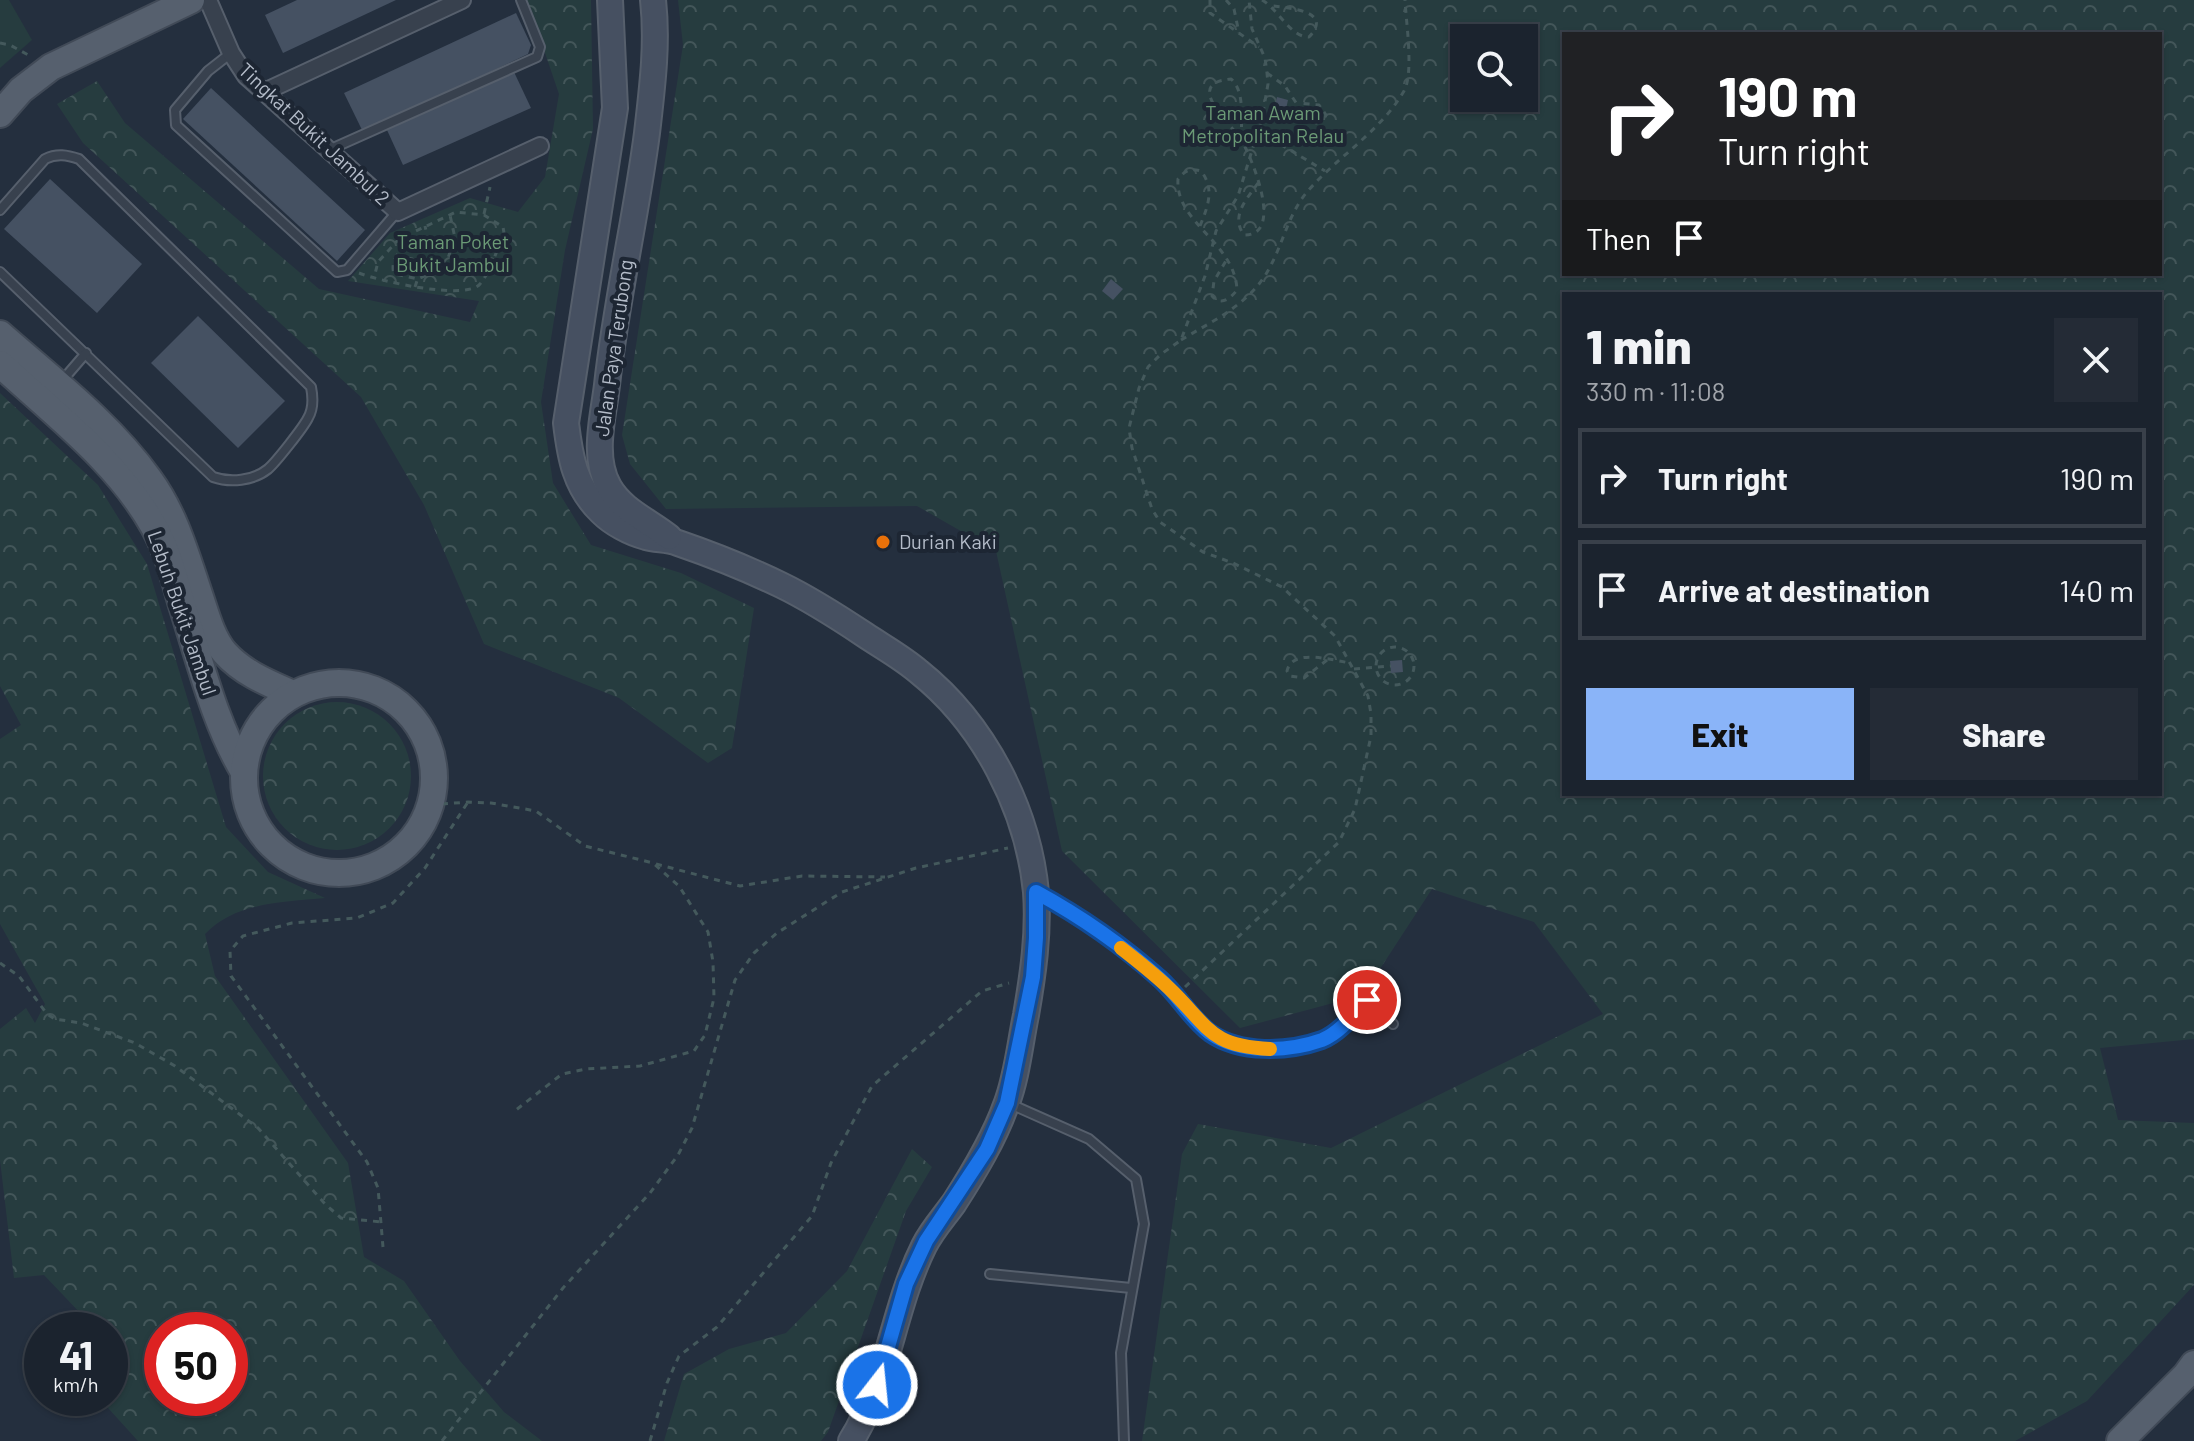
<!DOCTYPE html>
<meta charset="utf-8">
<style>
:root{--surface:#1b232e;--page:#242b36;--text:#f1f3f6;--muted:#a0a4aa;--line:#39404a;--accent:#8ab4f8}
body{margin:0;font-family:Barlow,sans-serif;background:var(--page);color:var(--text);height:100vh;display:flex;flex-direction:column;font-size:30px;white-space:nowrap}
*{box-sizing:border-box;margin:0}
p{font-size:26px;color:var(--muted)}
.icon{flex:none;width:44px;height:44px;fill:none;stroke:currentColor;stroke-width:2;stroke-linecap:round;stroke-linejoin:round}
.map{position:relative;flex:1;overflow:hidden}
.sheet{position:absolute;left:1562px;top:292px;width:600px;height:504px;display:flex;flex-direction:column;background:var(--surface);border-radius:0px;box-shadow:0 2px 6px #0004,0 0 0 2px var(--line)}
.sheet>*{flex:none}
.top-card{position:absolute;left:1562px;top:32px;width:600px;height:244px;border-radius:0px;box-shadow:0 2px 6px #0004,0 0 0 2px var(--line);background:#202124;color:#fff;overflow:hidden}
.controls{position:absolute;left:1450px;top:24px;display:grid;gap:16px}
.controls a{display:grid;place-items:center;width:88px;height:88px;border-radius:0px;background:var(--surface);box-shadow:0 2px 6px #0004,0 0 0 2px var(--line);font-size:40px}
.speed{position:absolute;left:24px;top:1312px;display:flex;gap:16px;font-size:40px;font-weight:700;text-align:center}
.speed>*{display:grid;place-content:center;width:104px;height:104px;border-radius:50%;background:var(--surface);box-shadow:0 2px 6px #0004,0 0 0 2px var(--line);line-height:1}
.speed small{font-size:20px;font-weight:400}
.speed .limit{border:12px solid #d22;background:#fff;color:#111}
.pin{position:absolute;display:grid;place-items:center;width:68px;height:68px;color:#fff;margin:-34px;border:4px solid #fff;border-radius:50%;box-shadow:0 2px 8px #0007}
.me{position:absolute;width:88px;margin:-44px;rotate:16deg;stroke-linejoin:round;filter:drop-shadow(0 0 6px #0008)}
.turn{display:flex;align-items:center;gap:28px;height:168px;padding:0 24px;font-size:36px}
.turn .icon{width:104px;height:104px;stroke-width:2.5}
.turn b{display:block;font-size:56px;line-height:68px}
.then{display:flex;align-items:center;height:76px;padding:0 24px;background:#0003;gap:16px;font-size:30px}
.round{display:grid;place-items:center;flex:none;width:84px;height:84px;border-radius:0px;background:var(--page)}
.headline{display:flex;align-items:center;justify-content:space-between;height:136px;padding:0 24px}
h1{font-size:48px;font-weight:800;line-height:60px}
.button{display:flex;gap:16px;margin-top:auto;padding:16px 24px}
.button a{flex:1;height:92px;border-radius:0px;background:var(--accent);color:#111;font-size:32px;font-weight:800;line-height:92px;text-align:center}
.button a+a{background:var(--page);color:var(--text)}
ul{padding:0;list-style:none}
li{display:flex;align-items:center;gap:24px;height:100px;margin:0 16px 12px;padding:0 8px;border:4px solid var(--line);border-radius:0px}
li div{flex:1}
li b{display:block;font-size:30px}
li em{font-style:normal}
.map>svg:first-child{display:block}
.grass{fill:#263c3f}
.forest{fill:url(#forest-crowns);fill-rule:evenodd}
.building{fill:#455162}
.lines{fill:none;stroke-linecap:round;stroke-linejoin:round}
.service-casing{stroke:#565f6c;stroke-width:12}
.minor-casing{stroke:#565f6c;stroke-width:20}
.secondary-casing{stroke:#565f6c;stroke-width:28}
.primary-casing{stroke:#414a57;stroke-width:30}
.path{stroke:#44595c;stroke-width:3;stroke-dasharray:6 6;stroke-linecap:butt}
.service{stroke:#38414e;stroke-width:8}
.minor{stroke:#38414e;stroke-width:16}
.secondary{stroke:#465061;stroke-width:24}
.primary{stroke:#56606e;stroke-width:26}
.route-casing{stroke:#114b97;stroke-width:20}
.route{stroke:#1a73e8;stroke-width:14}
.slow{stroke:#f59e0b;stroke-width:14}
.food-dot{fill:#e8710a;stroke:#1d2633;stroke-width:3}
.labels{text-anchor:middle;stroke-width:8;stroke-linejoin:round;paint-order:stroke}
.park-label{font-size:20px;fill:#6b9a76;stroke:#1d2633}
.street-label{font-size:20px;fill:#b4bcc9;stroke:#1d2633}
.poi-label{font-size:20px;fill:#b4bcc9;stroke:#1d2633;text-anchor:start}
</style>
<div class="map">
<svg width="2194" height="1441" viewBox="0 0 2194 1441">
<defs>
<pattern id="forest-crowns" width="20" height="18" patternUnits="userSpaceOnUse" patternTransform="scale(2)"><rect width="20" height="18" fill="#263c3f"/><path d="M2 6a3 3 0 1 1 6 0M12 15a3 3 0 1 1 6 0" fill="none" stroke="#435659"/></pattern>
</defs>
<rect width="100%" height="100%" fill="#242f3e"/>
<polygon class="grass" points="0,0 9,0 32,40 0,68"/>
<g class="forest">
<polygon points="527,0 591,0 593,129 565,250 541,402 553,483 591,545 681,573 754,608 732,748 708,763 619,698 484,644 424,505 361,397 83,143 57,104 97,81 125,123 319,289 470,322 479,301 348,281 390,233 470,198 518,212 545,177 559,94"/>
<path d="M678,0H2194V1039L2100,1048L2118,1120L2194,1123V1285L2087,1401L2015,1441H1142L1182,1154L1198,1124L1331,1148L1603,1014L1534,922L1432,889L1363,995L1240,1028L1062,851L996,551L917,506L666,509L630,464L622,435L683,45ZM1564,34H2160V274H1564ZM1464,38H1524V98H1464ZM1564,294H2160V794H1564Z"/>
<path d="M0,393L98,485L147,564L226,827L268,872L325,898C283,902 236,902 205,934L215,976L348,1163L364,1257L404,1281L460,1361L504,1412L542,1441H138L99,1398H110V1330H80L84,1317L44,1275L14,1278L0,1160V1029L26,1008L35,1023L45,1004L0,924V739L21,725L0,686ZM230,1330V1398H162V1330Z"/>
<circle cx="337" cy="776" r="74"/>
<polygon points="912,1149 932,1167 906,1211 828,1432 821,1441 664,1441 684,1374 729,1349 786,1333 847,1271"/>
</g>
<g class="building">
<polygon points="297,0 396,0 283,53 265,15"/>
<polygon points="516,13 531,45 528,54 363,132 344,93"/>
<polygon points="514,72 531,108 403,165 387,130"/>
<polygon points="211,88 365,230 337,261 183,119"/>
<polygon points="1277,97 1288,100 1286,109 1275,106"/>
<polygon points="50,179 142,264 97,313 4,229"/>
<polygon points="1111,279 1123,289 1113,300 1102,291"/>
<polygon points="198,316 285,401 238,448 151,363"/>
<polygon points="1402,660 1403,672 1391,673 1390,661"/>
</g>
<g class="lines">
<g class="service-casing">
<g id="service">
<polyline points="231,53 208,71 175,110 176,125 337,272 347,270 397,212"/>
<polyline points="331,149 537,57 540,47 521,0"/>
<path d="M0,210L45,159C57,153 67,155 79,159L311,387C313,397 314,408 308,418C303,428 276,462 268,469C253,481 230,483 213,477L0,272"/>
<polyline points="61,382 86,353"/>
<path d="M1040,894C1083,917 1123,946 1160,978C1178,994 1190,1019 1209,1032C1236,1051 1300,1054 1327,1037C1343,1027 1355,1013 1367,1000L1393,1024"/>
<polyline points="1008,1103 1089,1139 1136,1179 1144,1224 1121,1353 1124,1441"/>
<polyline points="990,1274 1131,1288"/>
</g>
</g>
<g class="minor-casing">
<g id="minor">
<polyline points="208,0 231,53 246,76 398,212 540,146"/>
<polyline points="264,92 462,0"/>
</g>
</g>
<g class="secondary-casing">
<g id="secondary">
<path d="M610,0L615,108L566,423C570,457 575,487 601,512C612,523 630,533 646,537C656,540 667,539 678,543C713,555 748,569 781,585C810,599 838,617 865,635C883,647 903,658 919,672C984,724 1028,809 1036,892C1039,933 1033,975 1026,1015C1020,1044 1017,1077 1006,1105C994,1139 974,1172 954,1203C944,1217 932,1230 924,1246C893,1308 888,1382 851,1441"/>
<path d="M653,0C658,44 652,89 647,133C636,218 616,301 607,385C603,418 592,457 609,487C622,510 649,521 669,537"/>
</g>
</g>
<g class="primary-casing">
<g id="primary">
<polyline points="0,114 21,90 51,67 191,0"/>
<path d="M0,334C51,379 109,423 149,479C174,513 185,552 198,591C205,611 211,637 225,653C243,673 268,683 293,694"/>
<path d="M0,364C54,414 118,462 154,527C167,550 174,577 181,602C200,660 213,720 244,772"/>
<circle cx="339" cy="778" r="95"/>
<polyline points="2120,1441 2186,1375 2194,1364"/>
</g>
</g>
<g class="path">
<polyline points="1210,0 1210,13 1259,47"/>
<polyline points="1226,0 1234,9 1239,33"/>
<path d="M1262,0C1279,10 1290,37 1309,37C1334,11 1289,8 1273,6"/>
<polyline points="0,43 10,45 30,56"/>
<polyline points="1267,73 1285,86 1308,121 1316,123 1323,121 1326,115 1319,105 1298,103"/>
<polyline points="1260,132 1325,171"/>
<path d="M1242,139C1240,121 1246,92 1231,79C1180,83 1235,127 1242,141C1253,161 1284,236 1244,235C1230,216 1247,199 1258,183"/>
<polyline points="484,214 490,187"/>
<path d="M1200,226C1208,206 1215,189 1201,171C1191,168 1185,170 1178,179C1175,223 1235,242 1237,290C1230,299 1221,306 1212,296L1214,281L1227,259"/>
<path d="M429,238C411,240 388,254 394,274L418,279L437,270L448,258L455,238L450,215"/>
<path d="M359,273C379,281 466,301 480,284C491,271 497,249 504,233L503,227L484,215L456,212L399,239L378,262L374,278"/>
<polyline points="415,287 429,243 425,226"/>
<path d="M1181,340C1216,319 1254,302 1272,263C1284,239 1290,212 1307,192C1337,157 1381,131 1404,91C1414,73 1406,22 1405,0"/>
<circle cx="1395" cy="666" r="19"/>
<path d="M1327,660L1304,678L1290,676L1287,671C1292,647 1334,661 1351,663"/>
<polyline points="1354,669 1391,666"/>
<polyline points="430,805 468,802 491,803 536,811 585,846 653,863 679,886 708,932 713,962 714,998 705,1035 694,1051 640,1066 586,1069 562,1074 516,1110"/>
<polyline points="656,864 740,886 802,876 885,877"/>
<polyline points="0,963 19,976 47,1014 55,1019 81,1023 135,1043 175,1066 258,1128 325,1204 341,1218 382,1222"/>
<polyline points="1185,987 1339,842 1355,809 1371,736 1371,714 1368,696 1335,636 1282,587 1233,563 1203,552 1160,522 1152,509 1132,448 1129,428 1139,388 1148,367 1160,355 1181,340 1205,276 1216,231 1238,196 1262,118 1268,84 1267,73 1265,58 1252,29 1249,0"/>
<polyline points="383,1247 378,1188 367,1162 231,976 230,951 243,936 292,923 357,918 393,903 425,868 468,802"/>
<polyline points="442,1441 563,1288 650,1193 678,1155 692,1128 735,980 754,953 777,933 842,892 916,868 1008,848"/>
<polyline points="650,1441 667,1383 679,1356 717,1327 812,1216 831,1163 872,1086 982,991 1009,983"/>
</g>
<use href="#service" class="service"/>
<use href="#minor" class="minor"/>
<use href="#secondary" class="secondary"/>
<use href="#primary" class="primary"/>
</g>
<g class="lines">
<g class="route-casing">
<path id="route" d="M877,1385L906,1284L926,1241L987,1149L1007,1103L1033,977L1036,938V892C1080,916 1122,945 1160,979C1178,995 1191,1019 1210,1033C1240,1054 1288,1052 1322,1040C1340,1033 1355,1013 1367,1000"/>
</g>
<use href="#route" class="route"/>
<path class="slow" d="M1121,948C1139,962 1157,976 1173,992C1210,1029 1211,1046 1270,1049"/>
</g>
<circle class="food-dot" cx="883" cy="542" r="8"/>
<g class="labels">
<g class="park-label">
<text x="1263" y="120">Taman Awam<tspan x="1263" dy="23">Metropolitan Relau</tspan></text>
<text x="453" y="249">Taman Poket<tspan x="453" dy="23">Bukit Jambul</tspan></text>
</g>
<g class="street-label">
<text transform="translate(314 134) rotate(43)" y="7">Tingkat Bukit Jambul 2</text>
<text transform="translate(614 348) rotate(-82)" y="7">Jalan Paya Terubong</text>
<text transform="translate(182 613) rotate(71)" y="7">Lebuh Bukit Jambul</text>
</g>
<g class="poi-label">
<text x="899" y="549">Durian Kaki</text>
</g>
</g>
</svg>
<div class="controls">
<a><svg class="icon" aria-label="search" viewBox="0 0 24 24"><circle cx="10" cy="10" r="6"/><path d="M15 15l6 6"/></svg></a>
</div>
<div class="speed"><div>41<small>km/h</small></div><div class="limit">50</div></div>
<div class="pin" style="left:1367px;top:1000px;background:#d93025"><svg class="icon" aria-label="arrive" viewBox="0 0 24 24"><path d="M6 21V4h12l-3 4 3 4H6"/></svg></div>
<svg class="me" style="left:877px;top:1385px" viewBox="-20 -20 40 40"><circle r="17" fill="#1a73e8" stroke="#fff" stroke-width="3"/><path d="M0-11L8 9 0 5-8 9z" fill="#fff"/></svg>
<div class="top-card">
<div class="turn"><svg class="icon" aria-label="right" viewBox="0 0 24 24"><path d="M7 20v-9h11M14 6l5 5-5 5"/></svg><div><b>190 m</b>Turn right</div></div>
<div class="then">Then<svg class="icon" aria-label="arrive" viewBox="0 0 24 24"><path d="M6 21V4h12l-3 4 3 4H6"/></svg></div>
</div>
<section class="sheet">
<div class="headline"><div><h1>1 min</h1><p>330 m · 11:08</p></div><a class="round"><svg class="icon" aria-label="close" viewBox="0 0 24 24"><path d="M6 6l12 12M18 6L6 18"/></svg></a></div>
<ul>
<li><svg class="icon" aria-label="right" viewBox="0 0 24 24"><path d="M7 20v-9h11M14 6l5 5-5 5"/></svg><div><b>Turn right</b></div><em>190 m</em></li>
<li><svg class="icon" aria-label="arrive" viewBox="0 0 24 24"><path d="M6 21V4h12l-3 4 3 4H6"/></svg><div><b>Arrive at destination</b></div><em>140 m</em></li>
</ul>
<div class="button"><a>Exit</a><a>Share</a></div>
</section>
</div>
